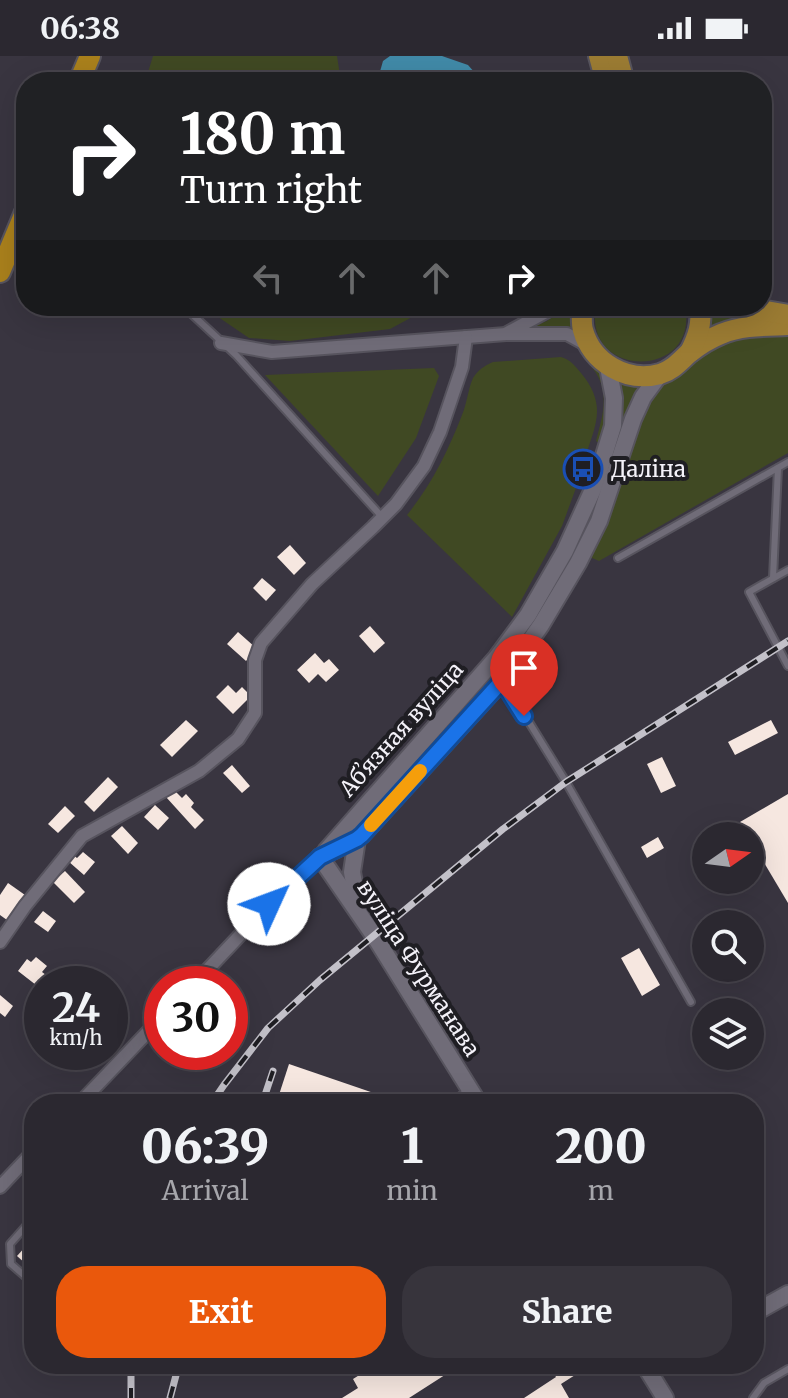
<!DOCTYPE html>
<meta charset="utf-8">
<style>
:root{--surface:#2b2830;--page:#37343c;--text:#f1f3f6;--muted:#a6a6ab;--line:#47444c;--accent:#ea580c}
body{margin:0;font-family:Merriweather,serif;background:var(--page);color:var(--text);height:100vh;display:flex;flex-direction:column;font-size:30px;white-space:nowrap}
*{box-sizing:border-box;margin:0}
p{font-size:26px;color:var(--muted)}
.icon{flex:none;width:44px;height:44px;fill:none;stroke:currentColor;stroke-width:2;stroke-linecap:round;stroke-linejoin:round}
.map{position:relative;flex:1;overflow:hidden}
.side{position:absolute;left:24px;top:1038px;width:740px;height:280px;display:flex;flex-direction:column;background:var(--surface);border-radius:32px;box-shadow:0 8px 32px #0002,0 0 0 2px var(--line)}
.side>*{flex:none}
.guide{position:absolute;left:16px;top:16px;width:756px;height:244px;border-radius:32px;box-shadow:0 8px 32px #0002,0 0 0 2px var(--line);background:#202124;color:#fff;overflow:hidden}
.needle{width:52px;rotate:76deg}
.buttons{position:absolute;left:692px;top:766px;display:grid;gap:16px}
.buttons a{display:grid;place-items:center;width:72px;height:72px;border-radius:50%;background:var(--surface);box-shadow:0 8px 32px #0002,0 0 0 2px var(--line);font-size:40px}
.speed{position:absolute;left:24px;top:910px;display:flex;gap:16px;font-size:40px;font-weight:700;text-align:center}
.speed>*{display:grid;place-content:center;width:104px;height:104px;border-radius:50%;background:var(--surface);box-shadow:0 8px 32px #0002,0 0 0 2px var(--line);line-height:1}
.speed small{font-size:20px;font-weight:400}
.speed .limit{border:12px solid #d22;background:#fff;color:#111}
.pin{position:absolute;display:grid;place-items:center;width:68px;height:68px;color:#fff;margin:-82px -34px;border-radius:50% 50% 50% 0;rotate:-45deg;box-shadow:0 0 8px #0007}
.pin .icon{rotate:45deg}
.me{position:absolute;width:88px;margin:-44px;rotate:47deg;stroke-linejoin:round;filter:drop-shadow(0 0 6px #0008)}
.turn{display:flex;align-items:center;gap:28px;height:168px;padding:0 32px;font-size:36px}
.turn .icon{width:104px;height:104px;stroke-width:2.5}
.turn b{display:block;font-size:56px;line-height:68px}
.lanes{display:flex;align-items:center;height:76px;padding:0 32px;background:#0003;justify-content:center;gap:40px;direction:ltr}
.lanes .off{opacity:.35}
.eta{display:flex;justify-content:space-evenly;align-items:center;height:136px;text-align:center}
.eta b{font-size:48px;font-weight:800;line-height:56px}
.action{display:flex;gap:16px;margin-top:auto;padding:16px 32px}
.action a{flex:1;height:92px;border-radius:32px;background:var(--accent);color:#fff;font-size:32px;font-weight:800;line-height:92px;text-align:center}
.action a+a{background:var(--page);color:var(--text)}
.status{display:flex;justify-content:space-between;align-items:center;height:56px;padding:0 40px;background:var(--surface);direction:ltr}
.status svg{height:22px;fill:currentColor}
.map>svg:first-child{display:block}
.green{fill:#404923}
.water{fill:#418aa8}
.building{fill:#f6e7e0}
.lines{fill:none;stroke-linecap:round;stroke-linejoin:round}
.service-casing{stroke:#57545e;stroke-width:10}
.minor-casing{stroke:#57545e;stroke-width:16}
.tertiary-casing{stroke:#57545e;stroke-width:20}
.primary-casing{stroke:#57545e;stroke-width:24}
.trunk-casing{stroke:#57545e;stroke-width:24}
.service{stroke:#706c78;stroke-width:6}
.minor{stroke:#706c78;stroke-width:12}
.tertiary{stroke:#706c78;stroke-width:16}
.primary{stroke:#9c7c33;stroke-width:20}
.trunk{stroke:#aa811c;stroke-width:20}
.rail-casing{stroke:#c3c1c9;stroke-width:7}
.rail{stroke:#1f1e23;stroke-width:4;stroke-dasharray:12;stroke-linecap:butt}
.route-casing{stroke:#114b97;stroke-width:20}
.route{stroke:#1a73e8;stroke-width:14}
.slow{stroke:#f59e0b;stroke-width:14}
.labels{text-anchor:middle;stroke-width:8;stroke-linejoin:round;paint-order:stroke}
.poi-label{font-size:22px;fill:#f4f2f9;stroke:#1f1e23;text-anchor:start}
.street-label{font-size:22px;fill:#f4f2f9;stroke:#1f1e23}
</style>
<div class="status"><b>06:38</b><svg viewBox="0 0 49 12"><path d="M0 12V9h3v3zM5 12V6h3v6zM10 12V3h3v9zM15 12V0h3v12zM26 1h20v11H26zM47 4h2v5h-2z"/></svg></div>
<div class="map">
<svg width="788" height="1342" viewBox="0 0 788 1342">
<rect width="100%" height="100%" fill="#393540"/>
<g class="green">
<polygon points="153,0 337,0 341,26 145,26"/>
<polygon points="202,250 411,250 416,259 390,273 290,285 249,282"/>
<polygon points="568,250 571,250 570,264 573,273 553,271 525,274 547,265"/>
<path d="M596,250H685C700,324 582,324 596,250Z"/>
<polygon points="712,250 719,250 763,263 709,273"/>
<polygon points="788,278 788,397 599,505 590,501 626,415 641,360 655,334 711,291 725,282"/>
<path d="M579,291L594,304L606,325L607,361L599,387L596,385C602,362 610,339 596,317C590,307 581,303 579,291Z"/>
<path d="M561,301C571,304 575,310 581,317C609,351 594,371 583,408H579L576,419L580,421L562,470L512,561L407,459C432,428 448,395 462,359C467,347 468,333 473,322C478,314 484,310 493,306Z"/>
<polygon points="434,312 439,320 416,382 378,440 265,319"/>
<polygon points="618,321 645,326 635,340 623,364 615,396 593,463 572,504 569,504 567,502 590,460 607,416 616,381 622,350 623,338"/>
</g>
<polygon class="water" points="390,0 442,0 468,9 483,26 377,26 383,5"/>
<g class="building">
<polygon points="290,489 306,507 294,519 277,501"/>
<polygon points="262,522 276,534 266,545 253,532"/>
<polygon points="370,570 385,587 374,597 359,580"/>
<polygon points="238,576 256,592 246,605 227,588"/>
<polygon points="315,597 324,607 329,603 339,614 326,626 318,618 309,627 297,614"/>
<polygon points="228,629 236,637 242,631 251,640 233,658 216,641"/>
<polygon points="186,664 198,675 172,701 160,689"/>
<polygon points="771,664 778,677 735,699 728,686"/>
<polygon points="662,701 676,730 661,737 647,708"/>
<polygon points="232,709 250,730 242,737 223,717"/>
<polygon points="108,721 118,731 94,756 84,746"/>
<polygon points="174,734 182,742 186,738 194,747 191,751 204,764 195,773 166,741"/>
<polygon points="788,738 788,847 740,766"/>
<polygon points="155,749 169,762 158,774 144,761"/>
<polygon points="65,750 75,760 58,777 48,768"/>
<polygon points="122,770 138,787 128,798 111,780"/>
<polygon points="658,781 664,792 647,802 641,791"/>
<polygon points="83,796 95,806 84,819 68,805 73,799 77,802"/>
<polygon points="65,815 85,836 74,847 53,826"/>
<polygon points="8,827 25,839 7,864 0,859 0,839"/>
<polygon points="43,855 56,865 48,876 34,866"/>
<polygon points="639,892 660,929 642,940 621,902"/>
<polygon points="36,901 47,910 42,916 58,928 42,928 42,944 31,935 36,929 18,915 27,903 31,906"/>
<polygon points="0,939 13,950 5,961 0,957"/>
<polygon points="289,1008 400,1046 399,1048 276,1048"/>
<polygon points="26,1190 34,1198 34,1215 17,1200"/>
<polygon points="377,1308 462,1308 409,1342 342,1342 358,1332 353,1323"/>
<polygon points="548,1308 579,1308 583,1314 561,1328 569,1342 524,1342 556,1321"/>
</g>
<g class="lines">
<g class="service-casing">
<g id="service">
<polyline points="183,250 236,299 383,462"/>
<polyline points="618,502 788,406"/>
<polyline points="788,514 749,536 788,610"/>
<polyline points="773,522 778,412"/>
<polyline points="490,609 511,637 566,726 691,946"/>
<polyline points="450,1048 467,1035"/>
<polyline points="22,1109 34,1120"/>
<polyline points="34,1161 10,1188 11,1208 34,1228"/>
<polyline points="753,1342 764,1327 788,1313"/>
</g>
</g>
<g class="minor-casing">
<g id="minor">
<polyline points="507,277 557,250"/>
<polyline points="221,287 272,296 506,278 567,278 589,290"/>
<polyline points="0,886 25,850 82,780 199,715 238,683 255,657 255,604 261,587 312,528 373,471 396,448 424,410 440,376 462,311 466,281"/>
<polyline points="194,928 275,842 320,801"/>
<polyline points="79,1048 162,961"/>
<polyline points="0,1131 34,1095"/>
</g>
</g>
<g class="tertiary-casing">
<g id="tertiary">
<polyline points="357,783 352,816 358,850"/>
<polyline points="326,795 497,601 528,559 565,495 595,429 613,370 614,342 608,311"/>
<polyline points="320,801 357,783 362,779 502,625 541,569 578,507 599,465 633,363 643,341 660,318"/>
<polyline points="320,801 375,881 479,1048"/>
<polyline points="754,1257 788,1238"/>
<polyline points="644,1308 665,1342"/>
</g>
</g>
<g class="primary-casing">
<g id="primary">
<polyline points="599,0 606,26"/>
<polyline points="617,0 624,26"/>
<path d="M582,250C582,258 581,267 583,274C592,307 627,327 660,318C673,314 680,305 689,297C698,290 711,282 721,278C742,269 766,270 788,269"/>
<polyline points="737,250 788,259"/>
<path d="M690,296C698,280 702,268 700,250"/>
</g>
</g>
<g class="trunk-casing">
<g id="trunk">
<polyline points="79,26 90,0"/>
<polyline points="0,216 26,154"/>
</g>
</g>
<use href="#service" class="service"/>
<use href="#minor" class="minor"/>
<use href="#tertiary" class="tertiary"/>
<use href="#primary" class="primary"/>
<use href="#trunk" class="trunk"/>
<g class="rail-casing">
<g id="rail">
<polyline points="211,1048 224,1029 268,972 320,924 503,773 566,726 788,585"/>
<polyline points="262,1048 273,1015"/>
<polyline points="131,1308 131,1342"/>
<polyline points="170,1342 179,1308"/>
</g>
</g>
<use href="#rail" class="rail"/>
</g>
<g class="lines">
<g class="route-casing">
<polyline id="route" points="269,848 320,801 357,783 362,779 502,625 524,660"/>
</g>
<use href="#route" class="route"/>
<polyline class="slow" points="371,769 420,715"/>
</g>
<defs>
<g id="bus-ring" transform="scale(2)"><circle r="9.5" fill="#1f1e23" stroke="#1a4fb4" stroke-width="1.5"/><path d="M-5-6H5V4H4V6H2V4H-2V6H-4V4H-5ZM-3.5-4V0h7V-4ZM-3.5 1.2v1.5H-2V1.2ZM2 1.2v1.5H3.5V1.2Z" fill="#1a4fb4"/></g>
</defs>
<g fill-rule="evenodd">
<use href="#bus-ring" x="583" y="413"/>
</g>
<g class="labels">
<g class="poi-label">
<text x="611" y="421">Даліна</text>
</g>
<g class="street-label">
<text transform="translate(401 673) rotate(-48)" y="8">Абʼязная вуліца</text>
<text transform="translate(419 912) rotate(57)" y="8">вуліца Фурманава</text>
</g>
</g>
</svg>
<div class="buttons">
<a><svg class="needle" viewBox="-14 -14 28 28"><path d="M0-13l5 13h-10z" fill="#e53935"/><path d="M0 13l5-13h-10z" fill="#a6a6ab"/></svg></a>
<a><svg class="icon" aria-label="search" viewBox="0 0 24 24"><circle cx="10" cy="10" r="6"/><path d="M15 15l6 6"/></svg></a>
<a><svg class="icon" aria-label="layers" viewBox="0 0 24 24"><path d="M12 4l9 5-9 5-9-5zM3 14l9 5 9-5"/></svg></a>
</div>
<div class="speed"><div>24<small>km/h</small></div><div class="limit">30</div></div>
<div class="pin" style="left:524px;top:660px;background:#d93025"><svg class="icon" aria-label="arrive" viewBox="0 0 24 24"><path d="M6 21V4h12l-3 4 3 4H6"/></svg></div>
<svg class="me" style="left:269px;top:848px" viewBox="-20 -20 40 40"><circle r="19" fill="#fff"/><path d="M0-13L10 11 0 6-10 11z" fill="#1a73e8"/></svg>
<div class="guide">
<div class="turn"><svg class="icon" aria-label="right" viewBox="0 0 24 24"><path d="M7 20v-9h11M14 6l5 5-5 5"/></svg><div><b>180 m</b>Turn right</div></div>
<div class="lanes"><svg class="icon off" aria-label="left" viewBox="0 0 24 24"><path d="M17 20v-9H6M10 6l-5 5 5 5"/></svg><svg class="icon off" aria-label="ahead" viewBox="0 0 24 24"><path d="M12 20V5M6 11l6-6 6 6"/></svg><svg class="icon off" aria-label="ahead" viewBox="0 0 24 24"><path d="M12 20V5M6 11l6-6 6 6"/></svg><svg class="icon" aria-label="right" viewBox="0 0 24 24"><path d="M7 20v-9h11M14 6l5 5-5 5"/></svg></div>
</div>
<section class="side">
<div class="eta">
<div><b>06:39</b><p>Arrival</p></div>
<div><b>1</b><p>min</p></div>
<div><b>200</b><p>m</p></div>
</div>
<div class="action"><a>Exit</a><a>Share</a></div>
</section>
</div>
